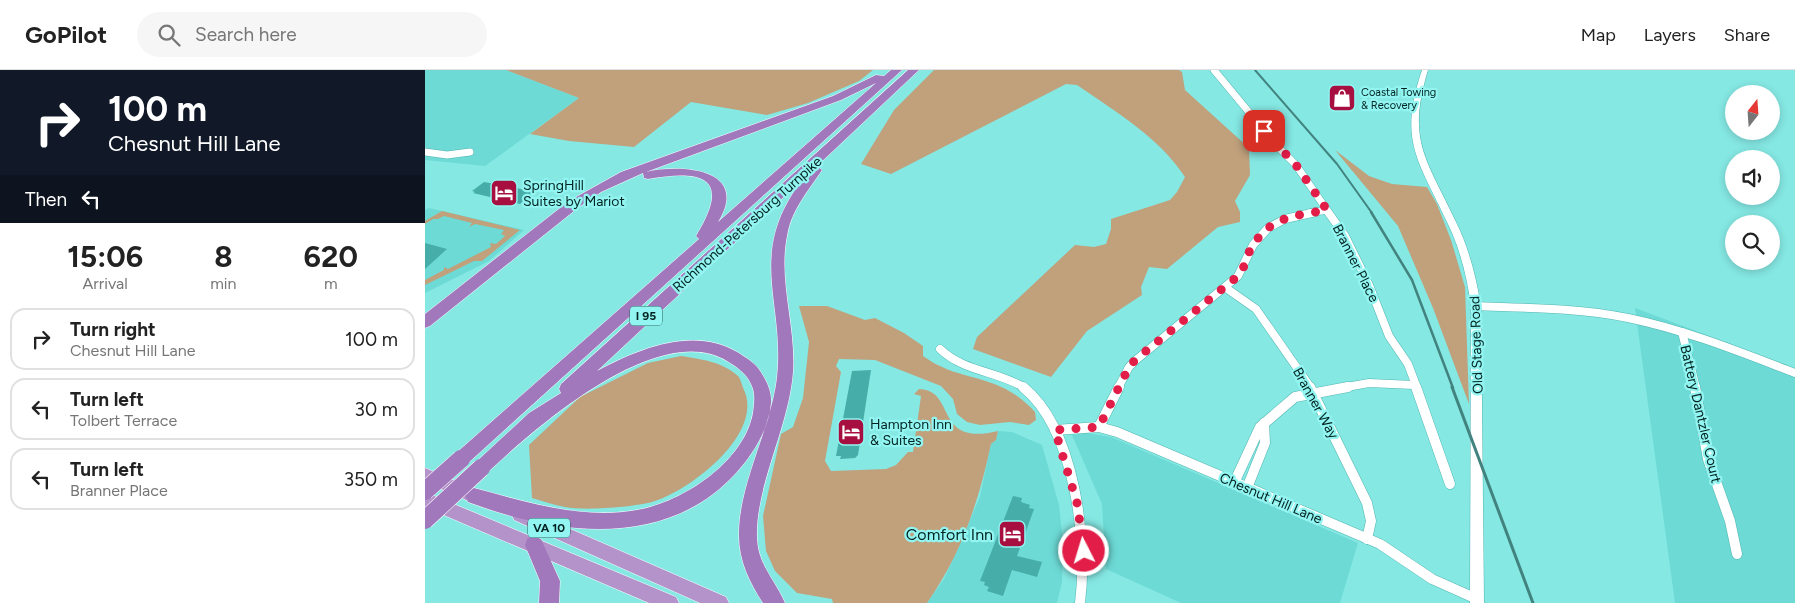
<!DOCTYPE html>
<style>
:root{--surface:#fff;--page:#f6f6f6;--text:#222;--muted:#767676;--line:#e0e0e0}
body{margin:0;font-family:Figtree,sans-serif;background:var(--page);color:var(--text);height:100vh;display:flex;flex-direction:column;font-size:19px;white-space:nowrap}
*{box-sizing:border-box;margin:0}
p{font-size:16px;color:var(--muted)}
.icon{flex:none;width:28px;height:28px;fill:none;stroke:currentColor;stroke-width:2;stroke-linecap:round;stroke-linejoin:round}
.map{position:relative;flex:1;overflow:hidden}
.panel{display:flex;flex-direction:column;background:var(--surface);width:425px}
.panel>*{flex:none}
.banner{background:#111827;color:#fff;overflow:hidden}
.needle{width:32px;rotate:17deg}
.tools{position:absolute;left:1300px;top:15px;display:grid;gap:10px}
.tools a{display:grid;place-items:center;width:55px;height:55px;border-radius:50%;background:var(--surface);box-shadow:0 2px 8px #0003;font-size:25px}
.pin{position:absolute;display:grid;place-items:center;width:42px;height:42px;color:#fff;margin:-21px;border-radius:10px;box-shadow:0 2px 8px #0006}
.me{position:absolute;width:55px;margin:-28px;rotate:355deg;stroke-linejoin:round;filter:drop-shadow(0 0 4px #0008)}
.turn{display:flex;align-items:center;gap:18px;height:105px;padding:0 25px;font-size:22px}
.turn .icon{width:65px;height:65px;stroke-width:2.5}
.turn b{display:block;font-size:35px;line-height:42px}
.then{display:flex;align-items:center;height:48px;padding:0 25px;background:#0003;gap:10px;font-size:19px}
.eta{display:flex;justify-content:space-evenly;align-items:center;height:85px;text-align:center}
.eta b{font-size:30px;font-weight:700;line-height:35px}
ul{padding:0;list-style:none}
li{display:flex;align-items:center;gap:15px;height:62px;margin:0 10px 8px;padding:0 15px;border:2px solid var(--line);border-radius:15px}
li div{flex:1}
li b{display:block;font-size:19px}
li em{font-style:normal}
header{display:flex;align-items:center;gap:30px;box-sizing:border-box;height:70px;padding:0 25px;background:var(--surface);border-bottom:1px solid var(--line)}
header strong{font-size:24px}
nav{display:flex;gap:28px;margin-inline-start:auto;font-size:18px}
.search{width:350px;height:45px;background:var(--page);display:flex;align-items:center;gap:12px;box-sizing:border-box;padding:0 18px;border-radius:28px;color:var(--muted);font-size:19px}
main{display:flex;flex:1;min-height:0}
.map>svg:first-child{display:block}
.built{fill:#6ddad5}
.green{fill:#c0a17c}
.building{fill:#47ada9}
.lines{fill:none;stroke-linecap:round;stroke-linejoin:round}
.minor-far2-casing{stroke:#50b5b1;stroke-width:8}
.minor-far1-casing{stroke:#50b5b1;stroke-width:9}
.minor-casing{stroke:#50b5b1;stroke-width:11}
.tertiary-casing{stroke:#50b5b1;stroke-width:1}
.trunk-casing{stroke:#fff;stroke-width:1}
.motorway-casing{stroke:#fff;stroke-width:1}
.minor-far2{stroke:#fff;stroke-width:7}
.minor-far1{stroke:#fff;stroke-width:8}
.minor{stroke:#fff;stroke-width:10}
.tertiary{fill:#fff;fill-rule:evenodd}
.trunk{fill:#b493ca;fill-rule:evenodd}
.motorway{fill:#a278bd;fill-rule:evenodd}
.rail-far2{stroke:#42837f;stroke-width:2}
.rail-far1{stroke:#42837f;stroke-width:2.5}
.rail{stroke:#42837f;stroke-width:3}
.motorway-bridge-casing{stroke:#fff;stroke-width:19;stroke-linecap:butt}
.motorway-bridge{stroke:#a278bd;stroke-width:18}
.route{stroke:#e11d48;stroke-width:9;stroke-dasharray:0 16.2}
.labels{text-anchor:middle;stroke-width:4.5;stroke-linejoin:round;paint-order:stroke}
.far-poi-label{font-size:11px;fill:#022321;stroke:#92f5f1;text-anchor:start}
.shield{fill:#92f5f1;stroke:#2d625f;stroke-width:1}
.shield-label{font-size:12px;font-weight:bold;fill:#022321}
.poi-label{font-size:14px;fill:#022321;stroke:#92f5f1;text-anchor:start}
.street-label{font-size:14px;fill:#022321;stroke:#92f5f1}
.near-poi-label{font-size:16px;fill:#022321;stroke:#92f5f1;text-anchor:end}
</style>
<header>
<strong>GoPilot</strong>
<div class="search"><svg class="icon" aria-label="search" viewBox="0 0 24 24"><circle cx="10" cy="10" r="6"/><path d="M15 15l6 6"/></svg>Search here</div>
<nav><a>Map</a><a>Layers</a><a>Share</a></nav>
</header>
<main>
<section class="panel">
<div class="banner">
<div class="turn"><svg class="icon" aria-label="right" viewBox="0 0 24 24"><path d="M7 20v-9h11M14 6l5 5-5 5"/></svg><div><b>100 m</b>Chesnut Hill Lane</div></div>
<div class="then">Then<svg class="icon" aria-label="left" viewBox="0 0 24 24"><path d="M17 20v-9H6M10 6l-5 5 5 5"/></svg></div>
</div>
<div class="eta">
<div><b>15:06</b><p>Arrival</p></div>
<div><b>8</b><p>min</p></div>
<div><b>620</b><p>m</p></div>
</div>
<ul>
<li><svg class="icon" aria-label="right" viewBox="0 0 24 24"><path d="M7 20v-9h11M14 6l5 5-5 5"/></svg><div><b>Turn right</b><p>Chesnut Hill Lane</p></div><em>100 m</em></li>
<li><svg class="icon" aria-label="left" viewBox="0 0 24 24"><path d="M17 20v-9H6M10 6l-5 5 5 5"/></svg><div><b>Turn left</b><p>Tolbert Terrace</p></div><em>30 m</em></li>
<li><svg class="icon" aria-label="left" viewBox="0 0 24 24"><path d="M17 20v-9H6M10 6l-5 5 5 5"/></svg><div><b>Turn left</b><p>Branner Place</p></div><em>350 m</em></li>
</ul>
</section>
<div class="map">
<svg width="1370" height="533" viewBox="0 0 1370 533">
<rect width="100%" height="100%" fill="#85e8e3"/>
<g class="built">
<polygon points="0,0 81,0 154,28 60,96 0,90"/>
<polygon points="4,138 99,160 64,191 0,223 0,140"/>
<polygon points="1210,238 1370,298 1370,533 1250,533"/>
<polygon points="573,361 587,362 617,375 634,435 638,472 637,512 632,533 502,533 519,509 537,470 555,426 566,374 571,370"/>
<polygon points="662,363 686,367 933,473 915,533 756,533 681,499 677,434 647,365"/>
</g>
<g class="green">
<polygon points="81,0 448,0 434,11 383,33 342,45 266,32 209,77 144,71 105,64 154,28"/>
<path d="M509,0H754L757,2L760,20L824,78L825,105L810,131L815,142V152L793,157L742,199L724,197L716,217L717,225L662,261L626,307L548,279L552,267L650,175L669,177L681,174L686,159V149L745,130L752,122L760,107C734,67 691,42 652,15L641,14L466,104L436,94L469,40Z"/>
<polygon points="910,80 944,106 967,114 1002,117 1012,134 1026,170 1040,217 1044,334 1008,238 973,156"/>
<polygon points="17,141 95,160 57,191 49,191 0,215 0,210 19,200 19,197 23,199 66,177 65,173 71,174 80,166 76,164 79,160 50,154 44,157 47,153 19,146 13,149 8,149 0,154 0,151"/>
<path d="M374,236H402L440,250L450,248L479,263L498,276V286C536,314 573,301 610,342L611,350L604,355L585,352L555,355L542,352L532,344L528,329L516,316L450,290L414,289L411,296L416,302L400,391L406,401L461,399L471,395L483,382H488L496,326L489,324L494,319C532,320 508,377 573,361L571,370L566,374C554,431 536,485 502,533H408L407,529L372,523L350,501L341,481L338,446L356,364L368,357L378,328L384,272Z"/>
<path d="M256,286C276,289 298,292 313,306C316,309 317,316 319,320C339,364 265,421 227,432C208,437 160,441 140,437C129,435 118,431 107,428L104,375L155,327L223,293Z"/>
</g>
<g class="building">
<polygon points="59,112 82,116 110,122 95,134 48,123 50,122 47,121"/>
<polygon points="0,173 22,179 0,199"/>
<polygon points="446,300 433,385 430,388 415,389 416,386 411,386 427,301"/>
<polygon points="588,426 597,428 596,432 605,435 604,438 609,439 592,486 617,492 612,507 587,500 578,526 562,521 564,517 559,515 560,512 555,511"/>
</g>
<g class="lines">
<g class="minor-far2-casing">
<g id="minor-far2">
<polyline points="789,0 852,76 871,95 904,143"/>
<polyline points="0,82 22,85 45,82"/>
<polyline points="884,143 902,140"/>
</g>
</g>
<g class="minor-far1-casing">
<g id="minor-far1">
<polyline points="903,142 920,166 944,215 964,266 983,294 992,318"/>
<polyline points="801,218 831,239 886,318"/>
<path d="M1051,236C1102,238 1153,238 1203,248C1261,260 1315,282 1370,303"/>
<polyline points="1257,262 1271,318"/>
<path d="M515,279C539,302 573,301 600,318"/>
<polyline points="693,318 704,297 711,290 813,206 828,175 843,158 860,149 891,142"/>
<polyline points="916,318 944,313 989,315"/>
</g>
</g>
<g class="minor-casing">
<g id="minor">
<path d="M598,317C650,359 663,471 655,533"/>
<polyline points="885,317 942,433 946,451 942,469"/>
<polyline points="991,317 1025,414"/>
<polyline points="1270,317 1283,389 1305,451 1312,484"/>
<polyline points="674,357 694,317"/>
<polyline points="630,360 674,357 692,362 955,474 1007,509 1052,529"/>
<polyline points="809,413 835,357 870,327 923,317"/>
<polyline points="822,418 840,373 839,353"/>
</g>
</g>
<g class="tertiary-casing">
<path id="tertiary" d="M997,0H1003C981,71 1002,90 1031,152C1044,178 1051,207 1056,236L1059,533H1045L1046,236C1042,207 1035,178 1022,152C993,90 973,71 997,0Z"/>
</g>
<g class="trunk-casing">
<g id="trunk">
<polygon points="0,398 47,418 49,423 47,428 41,430 0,412"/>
<polygon points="0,422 251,527 254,533 224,533 0,437"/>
<polygon points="95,437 301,527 304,533 275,533 89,450 87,445 89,440"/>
</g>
</g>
<g class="motorway-casing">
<g id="motorway">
<path d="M466,0H477L42,394L36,396L30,394L27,389L30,384L274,169L271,166C307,108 279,99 223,109L219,108L218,103L176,122L154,137L5,256L0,258V244L144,131L196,102L408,26L451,5L459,6ZM451,13L293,152C326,98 255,94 221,102L416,30Z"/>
<path d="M483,0H494L392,96L397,100C383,121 366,140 362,166C353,211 371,256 368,302C364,357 330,416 332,468C333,495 350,510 360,533H338C325,513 314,491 314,466C313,418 343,364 351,315C363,233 319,188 377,110L172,301C213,279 268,256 312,282C320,287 327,291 333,298C340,308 347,320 346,333C344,359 328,384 311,403C241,480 131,465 43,432L40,426L43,420L49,418C102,432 157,450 212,440C258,432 319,392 328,343C329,334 331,323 326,314C321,303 312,297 302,291C233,249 109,359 62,403L56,406L50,403L47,398L50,393L104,343L136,323L134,319L136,314Z"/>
<polygon points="109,466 116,469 135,511 134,533 114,533 115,511 100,475 102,469"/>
</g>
</g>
<use href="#minor-far2" class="minor-far2"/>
<use href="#minor-far1" class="minor-far1"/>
<use href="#minor" class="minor"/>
<use href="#tertiary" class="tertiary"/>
<use href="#trunk" class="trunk"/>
<use href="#motorway" class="motorway"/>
<polyline class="rail-far2" points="830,0 912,94 947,143"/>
<polyline class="rail-far1" points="946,142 987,210 1028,318"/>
<polyline class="rail" points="1027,317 1108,533"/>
<g class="motorway-bridge-casing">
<g id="motorway-bridge">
<polyline points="0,421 36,389"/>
<polyline points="0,450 56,398"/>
</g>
</g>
<use href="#motorway-bridge" class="motorway-bridge"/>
</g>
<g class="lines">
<path class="route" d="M659,481L652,433L630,360L674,357L704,297L710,290L813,206C821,197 821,185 828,175C847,146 870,146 902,140L871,95L839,61"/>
</g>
<defs>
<g id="shop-square" transform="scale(1.4375)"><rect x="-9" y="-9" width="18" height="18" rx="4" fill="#a70f40" stroke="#92f5f1"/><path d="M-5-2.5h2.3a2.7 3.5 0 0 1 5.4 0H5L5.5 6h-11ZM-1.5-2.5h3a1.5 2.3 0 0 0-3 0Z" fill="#fff"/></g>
<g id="hotel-square" transform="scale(1.4375)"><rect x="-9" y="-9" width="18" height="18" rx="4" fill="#a70f40" stroke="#92f5f1"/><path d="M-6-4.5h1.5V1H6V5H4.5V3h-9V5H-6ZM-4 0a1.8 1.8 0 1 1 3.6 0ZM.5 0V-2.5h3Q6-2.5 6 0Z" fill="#fff"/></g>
</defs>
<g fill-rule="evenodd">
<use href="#shop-square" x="917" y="28"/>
<use href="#hotel-square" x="79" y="123"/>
<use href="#hotel-square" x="426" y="362"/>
<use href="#hotel-square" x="587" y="464"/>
</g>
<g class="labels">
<g class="far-poi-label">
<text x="936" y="26">Coastal Towing<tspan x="936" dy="13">&amp; Recovery</tspan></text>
</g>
<g class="shield">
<rect x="205" y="236.5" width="32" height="19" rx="4"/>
<rect x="103" y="448.5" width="42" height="19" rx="4"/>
</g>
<g class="shield-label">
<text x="221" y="250">I 95</text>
<text x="124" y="462">VA 10</text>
</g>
<g class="poi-label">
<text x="98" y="120">SpringHill<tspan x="98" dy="16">Suites by Mariot</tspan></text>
<text x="445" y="359">Hampton Inn<tspan x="445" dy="16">&amp; Suites</tspan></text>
</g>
<g class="street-label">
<text transform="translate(322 154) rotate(-42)" y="5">Richmond-Petersburg Turnpike</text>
<text transform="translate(931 193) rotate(63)" y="5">Branner Place</text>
<text transform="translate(1051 275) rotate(-92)" y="5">Old Stage Road</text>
<text transform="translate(891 333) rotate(61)" y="5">Branner Way</text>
<text transform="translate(1276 344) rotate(77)" y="5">Battery Dantzler Court</text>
<text transform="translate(846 428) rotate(23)" y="5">Chesnut Hill Lane</text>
</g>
<g class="near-poi-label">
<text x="568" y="470">Comfort Inn</text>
</g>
</g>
</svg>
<div class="tools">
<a><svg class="needle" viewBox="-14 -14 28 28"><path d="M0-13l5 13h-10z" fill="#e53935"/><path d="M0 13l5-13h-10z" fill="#767676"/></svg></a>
<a><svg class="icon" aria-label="sound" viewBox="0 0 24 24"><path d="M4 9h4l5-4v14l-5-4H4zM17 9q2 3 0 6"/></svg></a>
<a><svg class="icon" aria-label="search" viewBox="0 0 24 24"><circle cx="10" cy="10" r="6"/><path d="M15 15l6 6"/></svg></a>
</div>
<div class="pin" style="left:839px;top:61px;background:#d93025"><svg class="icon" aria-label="arrive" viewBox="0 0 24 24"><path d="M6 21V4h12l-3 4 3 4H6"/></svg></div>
<svg class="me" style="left:659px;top:481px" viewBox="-20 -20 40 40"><circle r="17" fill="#e11d48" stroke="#fff" stroke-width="3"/><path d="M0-11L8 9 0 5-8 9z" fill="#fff"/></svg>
</div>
</main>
